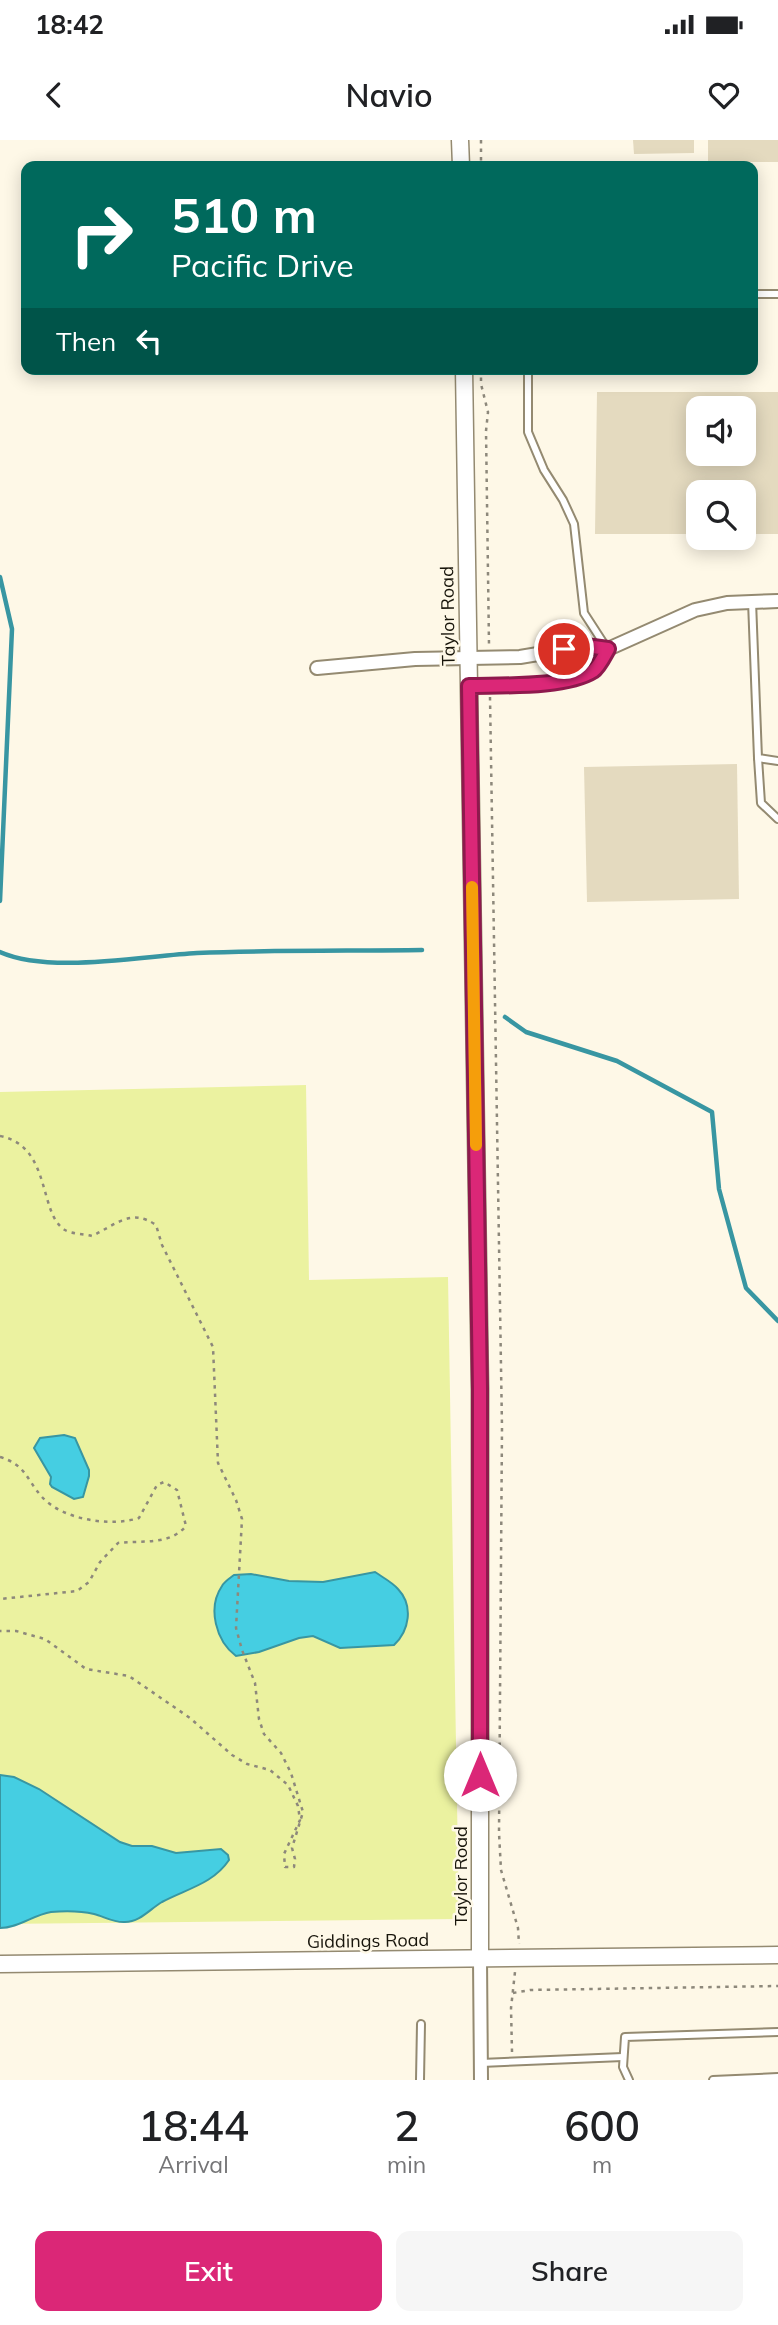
<!DOCTYPE html>
<style>
:root{--surface:#fff;--page:#f6f6f6;--text:#202124;--muted:#757577;--accent:#db2777}
body{margin:0;font-family:Mulish,sans-serif;background:var(--page);color:var(--text);height:100vh;display:flex;flex-direction:column;font-size:26px;white-space:nowrap}
*{box-sizing:border-box;margin:0}
p{font-size:23px;color:var(--muted)}
.icon{flex:none;width:38px;height:38px;fill:none;stroke:currentColor;stroke-width:2;stroke-linecap:round;stroke-linejoin:round}
.map{position:relative;height:1940px;overflow:hidden}
.drawer{display:flex;flex-direction:column;background:var(--surface);flex:1}
.drawer>*{flex:none}
.top-card{position:absolute;left:21px;top:21px;width:737px;height:214px;border-radius:14px;box-shadow:0 4px 18px #0003;background:#00695c;color:#fff;overflow:hidden}
.fabs{position:absolute;left:686px;top:256px;display:grid;gap:14px}
.fabs a{display:grid;place-items:center;width:70px;height:70px;border-radius:14px;background:var(--surface);box-shadow:0 4px 18px #0003;font-size:35px}
.pin{position:absolute;display:grid;place-items:center;width:60px;height:60px;color:#fff;margin:-30px;border:4px solid #fff;border-radius:50%;box-shadow:0 2px 7px #0007}
.me{position:absolute;width:77px;margin:-38px;rotate:0deg;stroke-linejoin:round;filter:drop-shadow(0 0 5px #0008)}
.turn{display:flex;align-items:center;gap:24px;height:147px;padding:0 35px;font-size:32px}
.turn .icon{width:91px;height:91px;stroke-width:2.5}
.turn b{display:block;font-size:49px;line-height:60px}
.then{display:flex;align-items:center;height:66px;padding:0 35px;background:#0003;gap:14px;font-size:26px}
.eta{display:flex;justify-content:space-evenly;align-items:center;height:119px;text-align:center}
.eta b{font-size:42px;font-weight:600;line-height:49px}
.action{display:flex;gap:14px;margin-top:auto;padding:14px 35px}
.action a{flex:1;height:80px;border-radius:14px;background:var(--accent);color:#fff;font-size:28px;font-weight:600;line-height:80px;text-align:center}
.action a+a{background:var(--page);color:var(--text)}
.status{display:flex;justify-content:space-between;align-items:center;height:49px;padding:0 35px;background:var(--surface);direction:ltr}
.status svg{height:19px;fill:currentColor}
header{display:flex;justify-content:space-between;align-items:center;height:91px;padding:0 35px;background:var(--surface);font-size:32px;font-weight:600}
.map>svg:first-child{display:block}
.green{fill:#ebf2a0}
.water{fill:#45cee2;stroke:#3896a2;stroke-width:2}
.lines{fill:none;stroke-linecap:round;stroke-linejoin:round}
.stream{stroke:#3896a2;stroke-width:4.5}
.building{fill:#e4dabf;fill-rule:evenodd}
.lane-casing{stroke:#948a71;stroke-width:10}
.street-casing{stroke:#948a71;stroke-width:16}
.secondary-casing{stroke:#948a71;stroke-width:19}
.path{stroke:#8d887b;stroke-width:2.5;stroke-dasharray:3.5 5;stroke-linecap:butt}
.lane{stroke:#fff;stroke-width:6}
.street{stroke:#fff;stroke-width:12}
.secondary{stroke:#fff;stroke-width:16}
.route-casing{stroke:#8e194d;stroke-width:18}
.route{stroke:#db2777;stroke-width:12}
.slow{stroke:#f59e0b;stroke-width:12}
.labels{text-anchor:middle;stroke-width:5;stroke-linejoin:round;paint-order:stroke}
.street-label{font-size:18px;fill:#18150b;stroke:#fef8e7}
</style>
<div class="status"><b>18:42</b><svg viewBox="0 0 49 12"><path d="M0 12V9h3v3zM5 12V6h3v6zM10 12V3h3v9zM15 12V0h3v12zM26 1h20v11H26zM47 4h2v5h-2z"/></svg></div>
<header><svg class="icon" aria-label="back" viewBox="0 0 24 24"><path d="M15 5l-7 7 7 7"/></svg>Navio<svg class="icon" aria-label="heart" viewBox="0 0 24 24"><path d="M12 20l-8-8c-3-5 5-10 8-4 3-6 11-1 8 4z"/></svg></header>
<div class="map">
<svg width="778" height="1940" viewBox="0 0 778 1940">
<rect width="100%" height="100%" fill="#fef8e7"/>
<polygon class="green" points="306,945 309,1140 448,1137 459,1779 0,1784 0,952"/>
<g class="water">
<polygon points="64,1295 75,1298 89,1330 89,1336 83,1357 74,1359 52,1347 50,1344 51,1337 34,1308 40,1298"/>
<path d="M375,1432C382,1437 392,1442 398,1449C414,1466 409,1491 394,1505L340,1508L313,1496L299,1498L259,1512L236,1516C216,1501 207,1468 222,1446C224,1442 230,1438 234,1435L251,1434L289,1441L323,1442Z"/>
<path d="M0,1635L14,1637L39,1649L120,1702L132,1706H152L176,1713L221,1709L228,1715L229,1720C213,1744 186,1749 162,1762C150,1769 140,1782 125,1782C114,1783 103,1776 94,1774C81,1771 64,1771 51,1772C33,1775 18,1788 0,1788Z"/>
</g>
<g class="lines">
<g class="stream">
<polyline points="0,437 12,489 0,761"/>
<path d="M0,812C49,834 142,816 197,813C272,810 347,811 422,810"/>
<polyline points="505,877 526,892 617,921 712,972 719,1049 746,1148 778,1181"/>
</g>
</g>
<g class="building">
<polygon points="633,0 694,0 694,13 634,14"/>
<rect x="708" y="0" width="70" height="22"/>
<path d="M597,252H778V394H744V352H698V394H595ZM698,268H744V313H698Z"/>
<polygon points="737,624 739,759 587,762 584,627"/>
</g>
<g class="lines">
<g class="lane-casing">
<g id="lane">
<polyline points="752,154 778,154"/>
<polyline points="528,229 528,292 544,330 563,360 574,384 584,473 606,507"/>
<polyline points="752,461 758,618 778,621"/>
<polyline points="758,618 761,663 778,679"/>
<polyline points="481,1923 623,1917"/>
<polyline points="420,1940 421,1884"/>
<polyline points="629,1940 623,1927 625,1897 778,1892"/>
<polyline points="713,1940 778,1937"/>
</g>
</g>
<g class="street-casing">
<g id="street">
<polyline points="317,528 415,519 520,517 586,506 608,509 695,470 727,463 778,461"/>
<path d="M469,546C501,545 566,548 593,531C599,527 604,516 608,509"/>
<polyline points="480,1819 481,1940"/>
</g>
</g>
<g class="secondary-casing">
<g id="secondary">
<polyline points="460,0 461,26"/>
<polyline points="464,229 480,1249 480,1819"/>
<polyline points="0,1824 778,1815"/>
</g>
</g>
<g class="path">
<polyline points="481,0 481,26"/>
<polyline points="481,229 481,244 488,272 486,291 489,505"/>
<polyline points="490,557 502,1287 499,1693 501,1730 518,1788 519,1804"/>
<path d="M0,996C52,1006 38,1074 65,1090C72,1094 85,1094 92,1096C117,1084 131,1068 156,1085L162,1105L213,1207L218,1323L236,1360L242,1379L236,1488L242,1510L255,1543L259,1579L264,1594L281,1613L291,1633L303,1672L292,1708L295,1719L294,1727H285L284,1714L300,1680L298,1666L288,1645L270,1630L247,1624L232,1615L190,1578L129,1536L86,1529L45,1499L16,1491H0"/>
<path d="M0,1317C26,1325 26,1339 42,1357C63,1380 111,1387 139,1378L157,1345L164,1342L177,1350L186,1386C169,1406 141,1400 118,1403L100,1422L89,1442L77,1451L0,1459"/>
<polyline points="513,1853 530,1850 778,1846"/>
<polyline points="512,1912 511,1868 515,1832"/>
</g>
<use href="#lane" class="lane"/>
<use href="#street" class="street"/>
<use href="#secondary" class="secondary"/>
</g>
<g class="lines">
<g class="route-casing">
<path id="route" d="M480,1635V1249L469,546C501,545 566,548 593,531C599,527 604,516 608,509L586,506L564,509"/>
</g>
<use href="#route" class="route"/>
<polyline class="slow" points="472,747 476,1005"/>
</g>
<g class="labels">
<g class="street-label">
<text transform="translate(448 476) rotate(-91)" y="6">Taylor Road</text>
<text transform="translate(461 1736) rotate(-90)" y="6">Taylor Road</text>
<text transform="translate(368 1801) rotate(-1)" y="6">Giddings Road</text>
</g>
</g>
</svg>
<div class="fabs">
<a><svg class="icon" aria-label="sound" viewBox="0 0 24 24"><path d="M4 9h4l5-4v14l-5-4H4zM17 9q2 3 0 6"/></svg></a>
<a><svg class="icon" aria-label="search" viewBox="0 0 24 24"><circle cx="10" cy="10" r="6"/><path d="M15 15l6 6"/></svg></a>
</div>
<div class="pin" style="left:564px;top:509px;background:#d93025"><svg class="icon" aria-label="arrive" viewBox="0 0 24 24"><path d="M6 21V4h12l-3 4 3 4H6"/></svg></div>
<svg class="me" style="left:480px;top:1635px" viewBox="-20 -20 40 40"><circle r="19" fill="#fff"/><path d="M0-13L10 11 0 6-10 11z" fill="#db2777"/></svg>
<div class="top-card">
<div class="turn"><svg class="icon" aria-label="right" viewBox="0 0 24 24"><path d="M7 20v-9h11M14 6l5 5-5 5"/></svg><div><b>510 m</b>Pacific Drive</div></div>
<div class="then">Then<svg class="icon" aria-label="left" viewBox="0 0 24 24"><path d="M17 20v-9H6M10 6l-5 5 5 5"/></svg></div>
</div>
</div>
<section class="drawer">
<div class="eta">
<div><b>18:44</b><p>Arrival</p></div>
<div><b>2</b><p>min</p></div>
<div><b>600</b><p>m</p></div>
</div>
<div class="action"><a>Exit</a><a>Share</a></div>
</section>
